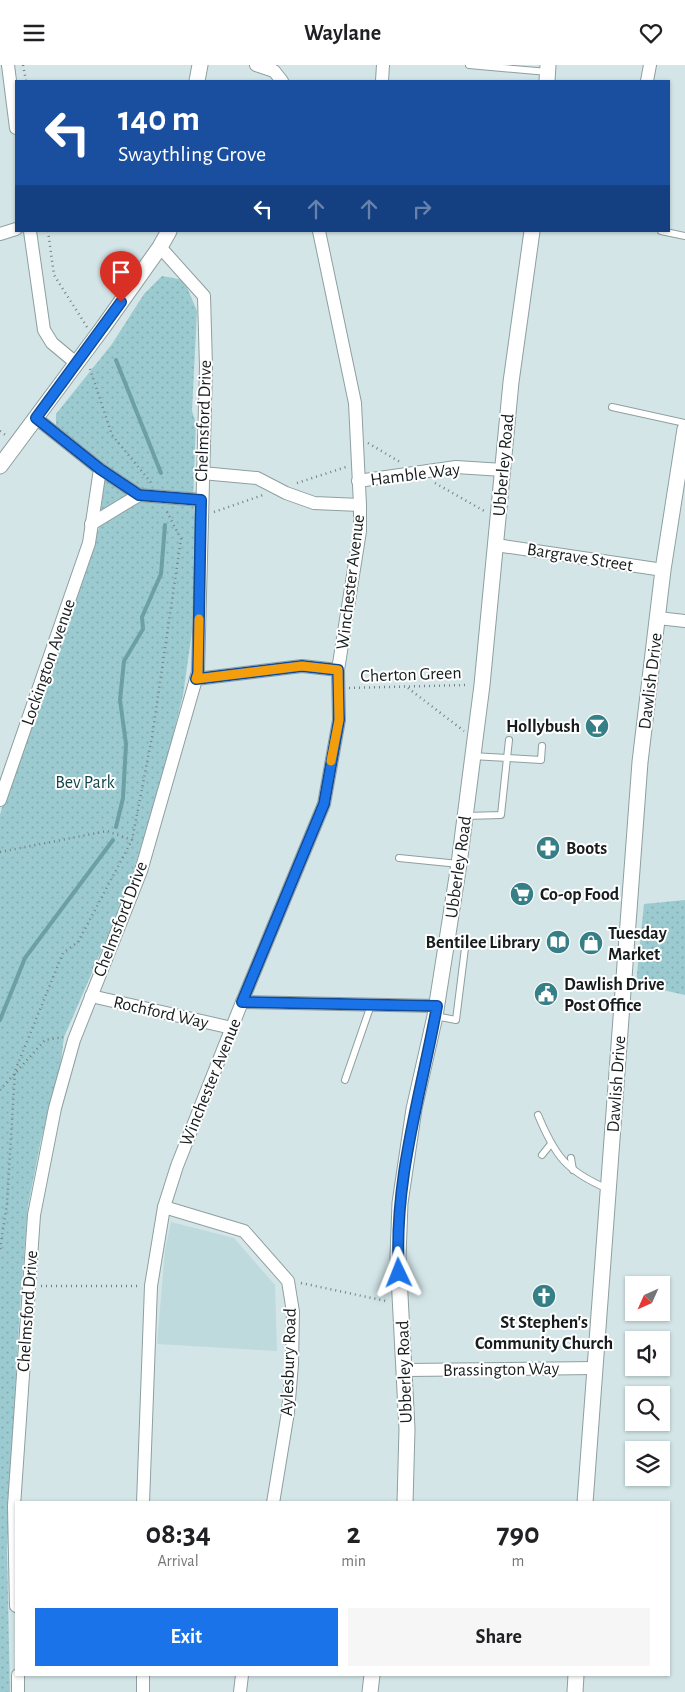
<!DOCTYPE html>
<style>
:root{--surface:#fff;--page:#f6f6f6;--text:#202124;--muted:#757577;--accent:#1a73e8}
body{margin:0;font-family:"Alegreya Sans",sans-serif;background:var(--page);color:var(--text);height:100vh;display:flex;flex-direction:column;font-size:19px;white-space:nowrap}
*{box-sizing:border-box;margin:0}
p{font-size:16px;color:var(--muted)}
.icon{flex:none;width:28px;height:28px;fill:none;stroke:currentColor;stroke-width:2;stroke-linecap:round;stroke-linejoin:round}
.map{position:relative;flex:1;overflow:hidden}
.side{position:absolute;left:15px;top:1436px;width:655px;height:175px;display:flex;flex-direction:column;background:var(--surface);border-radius:0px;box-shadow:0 1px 4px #0004}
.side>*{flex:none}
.guide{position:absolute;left:15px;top:15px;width:655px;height:152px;border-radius:0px;box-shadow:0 1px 4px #0004;background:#1a4fa0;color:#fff;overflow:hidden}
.needle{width:32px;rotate:225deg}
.controls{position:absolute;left:625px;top:1211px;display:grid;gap:10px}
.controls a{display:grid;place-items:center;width:45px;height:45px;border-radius:0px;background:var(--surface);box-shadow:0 1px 4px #0004;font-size:25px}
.pin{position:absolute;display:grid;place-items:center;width:42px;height:42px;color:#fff;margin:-51px -21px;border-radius:50% 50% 50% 0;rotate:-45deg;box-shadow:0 0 5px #0007}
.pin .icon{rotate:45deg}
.me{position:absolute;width:55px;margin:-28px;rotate:358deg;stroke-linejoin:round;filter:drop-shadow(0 0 4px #0008)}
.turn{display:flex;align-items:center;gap:18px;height:105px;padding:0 20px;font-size:22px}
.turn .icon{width:65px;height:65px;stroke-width:2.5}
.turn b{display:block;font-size:35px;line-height:42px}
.lanes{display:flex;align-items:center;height:48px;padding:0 20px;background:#0003;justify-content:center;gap:25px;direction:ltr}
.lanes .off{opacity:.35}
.eta{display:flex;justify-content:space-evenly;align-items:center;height:85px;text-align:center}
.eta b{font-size:30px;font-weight:700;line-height:35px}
.primary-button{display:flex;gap:10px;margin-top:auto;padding:10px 20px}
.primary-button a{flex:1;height:58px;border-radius:0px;background:var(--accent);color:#fff;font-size:20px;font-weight:700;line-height:58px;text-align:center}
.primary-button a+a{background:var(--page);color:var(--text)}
header{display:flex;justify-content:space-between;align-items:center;height:65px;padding:0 20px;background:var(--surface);font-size:22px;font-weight:700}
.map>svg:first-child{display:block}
.built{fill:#bfdadd}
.grass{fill:url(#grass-dots)}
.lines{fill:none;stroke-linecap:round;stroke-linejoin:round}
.stream{stroke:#6ca0a5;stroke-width:4}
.service-casing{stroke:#8e9fa0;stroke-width:8}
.minor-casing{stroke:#8e9fa0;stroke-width:14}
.tertiary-casing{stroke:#8e9fa0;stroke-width:17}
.path{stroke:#748082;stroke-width:2.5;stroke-dasharray:1 4;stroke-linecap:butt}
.service{stroke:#fff;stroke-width:6}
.minor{stroke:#fff;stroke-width:12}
.tertiary{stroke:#fff;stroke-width:15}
.route-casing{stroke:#114b97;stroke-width:12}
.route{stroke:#1a73e8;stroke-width:9}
.slow{stroke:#f59e0b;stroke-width:9}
.labels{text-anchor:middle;stroke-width:4;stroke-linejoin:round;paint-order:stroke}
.street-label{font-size:18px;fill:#171d1e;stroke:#fff}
.poi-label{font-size:18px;font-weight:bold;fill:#171d1e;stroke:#fff;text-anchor:start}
.park-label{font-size:18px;fill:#144549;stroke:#fff}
</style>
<header><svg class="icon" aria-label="menu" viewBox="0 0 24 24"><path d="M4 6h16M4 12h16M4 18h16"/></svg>Waylane<svg class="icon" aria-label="heart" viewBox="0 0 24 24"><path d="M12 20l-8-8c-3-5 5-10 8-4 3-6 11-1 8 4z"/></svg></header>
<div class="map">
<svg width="685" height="1627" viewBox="0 0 685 1627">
<defs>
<pattern id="grass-dots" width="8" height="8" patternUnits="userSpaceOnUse" patternTransform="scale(1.25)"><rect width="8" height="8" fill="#9bcbd0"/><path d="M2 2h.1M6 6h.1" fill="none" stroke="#85aeb2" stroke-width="1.8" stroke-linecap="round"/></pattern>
</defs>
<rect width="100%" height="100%" fill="#d3e5e7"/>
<polygon class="built" points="171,1157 234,1173 275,1220 277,1286 157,1279 165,1185"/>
<g class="grass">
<polygon points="162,211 184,215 197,246 192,346 196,358 193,435 196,459 192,567 183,630 165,703 127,827 64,972 60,1004 41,1075 28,1141 19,1256 7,1485 10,1627 0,1627 0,750 8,720 99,463 106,400 56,363 56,349 112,279 144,229"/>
<polygon points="685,835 685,930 636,919 644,839"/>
</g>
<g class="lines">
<g class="stream">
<polyline points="116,295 161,408"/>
<polyline points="116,762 123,733 126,679 120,635 124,596 143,564 142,552 161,509 165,460"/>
<polyline points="0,955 25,893 113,775"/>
</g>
<g class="service-casing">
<g id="service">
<polyline points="469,0 548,7"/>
<polyline points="661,166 685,171"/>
<polyline points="612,342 685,358"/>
<polyline points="509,675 507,693 541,695 542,681"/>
<polyline points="466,751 501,750 507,693 472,691"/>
<polyline points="399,793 459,799"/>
<polyline points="435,951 456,955 465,883"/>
<polyline points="345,1015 371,940"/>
<path d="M538,1050C555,1091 566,1106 608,1124"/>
<polyline points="542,1090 550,1080"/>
<polyline points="571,1093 573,1105"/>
</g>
</g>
<g class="minor-casing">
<g id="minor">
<polyline points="8,0 16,63"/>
<polyline points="256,0 274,6 282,16"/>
<polyline points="382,16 383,0"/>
<polyline points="647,16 650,0"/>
<polyline points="30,166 44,265 52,278 76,298"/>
<polyline points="0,169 16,164"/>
<polyline points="36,353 100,404 139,430 201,435"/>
<polyline points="202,408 257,413 286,428 314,438 360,440"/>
<polyline points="358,416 456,402 503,405"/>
<polyline points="91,459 139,430"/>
<polyline points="496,480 663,505"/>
<polyline points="658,553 685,556"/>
<polyline points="196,614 302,601 338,605"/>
<polyline points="0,735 89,478 100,404"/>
<polyline points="91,931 232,963"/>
<polyline points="242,937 437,941"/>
<polyline points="164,1142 244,1166 288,1216 293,1247 292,1299 288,1347 273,1438"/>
<polyline points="405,1305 596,1303"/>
<polyline points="143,1438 151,1221 164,1142 177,1101 242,937 324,739 339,655 338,605 360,466 360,440 355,338 319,166"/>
<polyline points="16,1541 14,1441 34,1150 55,1043 74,975 141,806 198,607 206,302 204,231 160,182"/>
<polyline points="18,1610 18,1627"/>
<polyline points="143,1627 143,1610"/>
<polyline points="240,1627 242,1610"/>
</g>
</g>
<g class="tertiary-casing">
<g id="tertiary">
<polyline points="197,16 200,0"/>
<polyline points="547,16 548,0"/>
<polyline points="0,401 104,261 160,182 169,166"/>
<polyline points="405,1438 407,1364 398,1192 400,1138 414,1044 435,951 459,799 482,620 511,317 532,166"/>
<polyline points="585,1438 640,697 663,505 685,364"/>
<polyline points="370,1627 372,1610"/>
<polyline points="575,1627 576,1610"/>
</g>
</g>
<g class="path">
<polyline points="23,0 26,16"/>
<polyline points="48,166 54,210 87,262"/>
<polyline points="90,304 112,370 153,420"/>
<polyline points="0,366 7,371"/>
<polyline points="368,378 400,397"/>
<polyline points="297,418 346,402"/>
<polyline points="435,418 486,447"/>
<polyline points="214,447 263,430"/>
<polyline points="349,623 468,620"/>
<polyline points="408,623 464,666"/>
<polyline points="0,787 107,766 132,775"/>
<polyline points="0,1025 45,975 63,972"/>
<polyline points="0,1184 7,1139 15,1006 63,888 78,877 132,775 152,672 181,474 166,445"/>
<polyline points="301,1218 386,1236"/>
<polyline points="41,1221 140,1221"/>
</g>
<use href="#service" class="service"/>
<use href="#minor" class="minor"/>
<use href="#tertiary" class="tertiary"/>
</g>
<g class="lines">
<g class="route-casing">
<path id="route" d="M121,237L36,353L100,404L139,430L201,435L198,608L196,614L302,601L338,605L339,655L324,739L242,937L437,941C421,1030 393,1116 399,1208"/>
</g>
<use href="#route" class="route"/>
<polyline class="slow" points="199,554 198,608 196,614 302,601 338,605 339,655 331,696"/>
</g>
<defs>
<g id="bar-disc" transform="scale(1.25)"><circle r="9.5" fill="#377f86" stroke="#fff"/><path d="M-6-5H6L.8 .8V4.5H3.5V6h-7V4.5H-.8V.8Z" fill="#fff"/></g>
<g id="pharmacy-disc" transform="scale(1.25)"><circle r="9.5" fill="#377f86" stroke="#fff"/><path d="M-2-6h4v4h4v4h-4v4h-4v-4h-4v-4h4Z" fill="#fff"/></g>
<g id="supermarket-disc" transform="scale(1.25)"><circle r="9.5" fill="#377f86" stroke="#fff"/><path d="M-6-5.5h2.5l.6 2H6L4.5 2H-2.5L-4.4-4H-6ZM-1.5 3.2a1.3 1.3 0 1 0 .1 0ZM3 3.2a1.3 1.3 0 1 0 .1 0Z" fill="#fff"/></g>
<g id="library-disc" transform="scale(1.25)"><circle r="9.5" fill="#377f86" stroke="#fff"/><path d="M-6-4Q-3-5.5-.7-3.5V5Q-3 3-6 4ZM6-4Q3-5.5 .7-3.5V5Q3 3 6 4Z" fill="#fff"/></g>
<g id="shop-disc" transform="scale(1.25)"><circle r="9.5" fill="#377f86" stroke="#fff"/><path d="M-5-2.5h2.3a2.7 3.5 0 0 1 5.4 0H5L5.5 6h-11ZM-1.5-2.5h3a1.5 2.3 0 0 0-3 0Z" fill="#fff"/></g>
<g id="civic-disc" transform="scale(1.25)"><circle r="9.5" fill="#377f86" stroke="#fff"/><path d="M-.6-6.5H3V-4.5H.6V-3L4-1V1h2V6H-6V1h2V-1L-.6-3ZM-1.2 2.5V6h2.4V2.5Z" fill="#fff"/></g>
<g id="church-disc" transform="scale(1.25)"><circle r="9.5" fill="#377f86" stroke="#fff"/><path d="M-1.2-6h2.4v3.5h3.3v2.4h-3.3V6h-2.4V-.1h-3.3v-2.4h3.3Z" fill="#fff"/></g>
</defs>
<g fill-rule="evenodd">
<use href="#bar-disc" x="597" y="661"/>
<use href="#pharmacy-disc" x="548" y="783"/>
<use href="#supermarket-disc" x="522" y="829"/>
<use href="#library-disc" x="558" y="877"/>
<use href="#shop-disc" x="591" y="878"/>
<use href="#civic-disc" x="546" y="929"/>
<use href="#church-disc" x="544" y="1231"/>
</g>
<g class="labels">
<g class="street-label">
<text transform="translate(203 356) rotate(-88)" y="6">Chelmsford Drive</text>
<text transform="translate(503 400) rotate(-85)" y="6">Ubberley Road</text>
<text transform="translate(415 409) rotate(-7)" y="6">Hamble Way</text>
<text transform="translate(580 492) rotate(9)" y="6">Bargrave Street</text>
<text transform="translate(350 517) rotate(-83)" y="6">Winchester Avenue</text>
<text transform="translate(48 597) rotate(-71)" y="6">Lockington Avenue</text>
<text transform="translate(411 609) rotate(-2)" y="6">Cherton Green</text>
<text transform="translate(650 616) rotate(-83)" y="6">Dawlish Drive</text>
<text transform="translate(458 802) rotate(-82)" y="6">Ubberley Road</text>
<text transform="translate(120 854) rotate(-69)" y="6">Chelmsford Drive</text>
<text transform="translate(161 947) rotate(13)" y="6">Rochford Way</text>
<text transform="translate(210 1017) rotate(-68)" y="6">Winchester Avenue</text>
<text transform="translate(616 1019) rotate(-86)" y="6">Dawlish Drive</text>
<text transform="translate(27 1246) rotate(-86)" y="6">Chelmsford Drive</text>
<text transform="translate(288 1297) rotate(-88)" y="6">Aylesbury Road</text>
<text transform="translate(501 1304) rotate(-1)" y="6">Brassington Way</text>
<text transform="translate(404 1307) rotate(-92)" y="6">Ubberley Road</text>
</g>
<g class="poi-label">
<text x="580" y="667" text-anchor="end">Hollybush</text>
<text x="566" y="789">Boots</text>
<text x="540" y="835">Co-op Food</text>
<text x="608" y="874">Tuesday<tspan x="608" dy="21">Market</tspan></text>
<text x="540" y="883" text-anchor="end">Bentilee Library</text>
<text x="564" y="925">Dawlish Drive<tspan x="564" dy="21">Post Office</tspan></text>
<text x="544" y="1263" text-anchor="middle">St Stephen's<tspan x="544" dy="21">Community Church</tspan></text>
</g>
<g class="park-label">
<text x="85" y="723">Bev Park</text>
</g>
</g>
</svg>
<div class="controls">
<a><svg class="needle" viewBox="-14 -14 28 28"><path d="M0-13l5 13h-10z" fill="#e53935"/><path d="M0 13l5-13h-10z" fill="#757577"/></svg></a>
<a><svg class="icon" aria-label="sound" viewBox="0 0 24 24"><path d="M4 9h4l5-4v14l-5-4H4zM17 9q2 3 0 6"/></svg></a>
<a><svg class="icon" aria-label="search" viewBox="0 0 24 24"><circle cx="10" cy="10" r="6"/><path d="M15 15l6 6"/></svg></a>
<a><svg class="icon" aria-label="layers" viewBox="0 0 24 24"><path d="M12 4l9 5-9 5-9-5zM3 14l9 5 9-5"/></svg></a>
</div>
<div class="pin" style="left:121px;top:237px;background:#d93025"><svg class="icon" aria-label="arrive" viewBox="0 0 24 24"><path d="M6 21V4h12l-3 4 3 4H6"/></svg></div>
<svg class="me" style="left:399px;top:1208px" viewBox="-20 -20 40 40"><path d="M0-17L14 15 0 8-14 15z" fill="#1a73e8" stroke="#fff" stroke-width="4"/></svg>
<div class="guide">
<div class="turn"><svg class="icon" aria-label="left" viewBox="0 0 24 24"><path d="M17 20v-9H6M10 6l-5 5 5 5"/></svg><div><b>140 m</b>Swaythling Grove</div></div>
<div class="lanes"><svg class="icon" aria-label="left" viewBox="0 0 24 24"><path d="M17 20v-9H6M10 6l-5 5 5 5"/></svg><svg class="icon off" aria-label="ahead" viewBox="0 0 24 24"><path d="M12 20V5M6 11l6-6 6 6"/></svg><svg class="icon off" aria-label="ahead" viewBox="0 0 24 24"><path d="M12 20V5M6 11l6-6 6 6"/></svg><svg class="icon off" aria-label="right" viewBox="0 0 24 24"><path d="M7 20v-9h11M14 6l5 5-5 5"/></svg></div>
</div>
<section class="side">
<div class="eta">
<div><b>08:34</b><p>Arrival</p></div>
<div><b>2</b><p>min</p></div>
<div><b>790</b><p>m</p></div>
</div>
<div class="primary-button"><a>Exit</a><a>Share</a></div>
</section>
</div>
